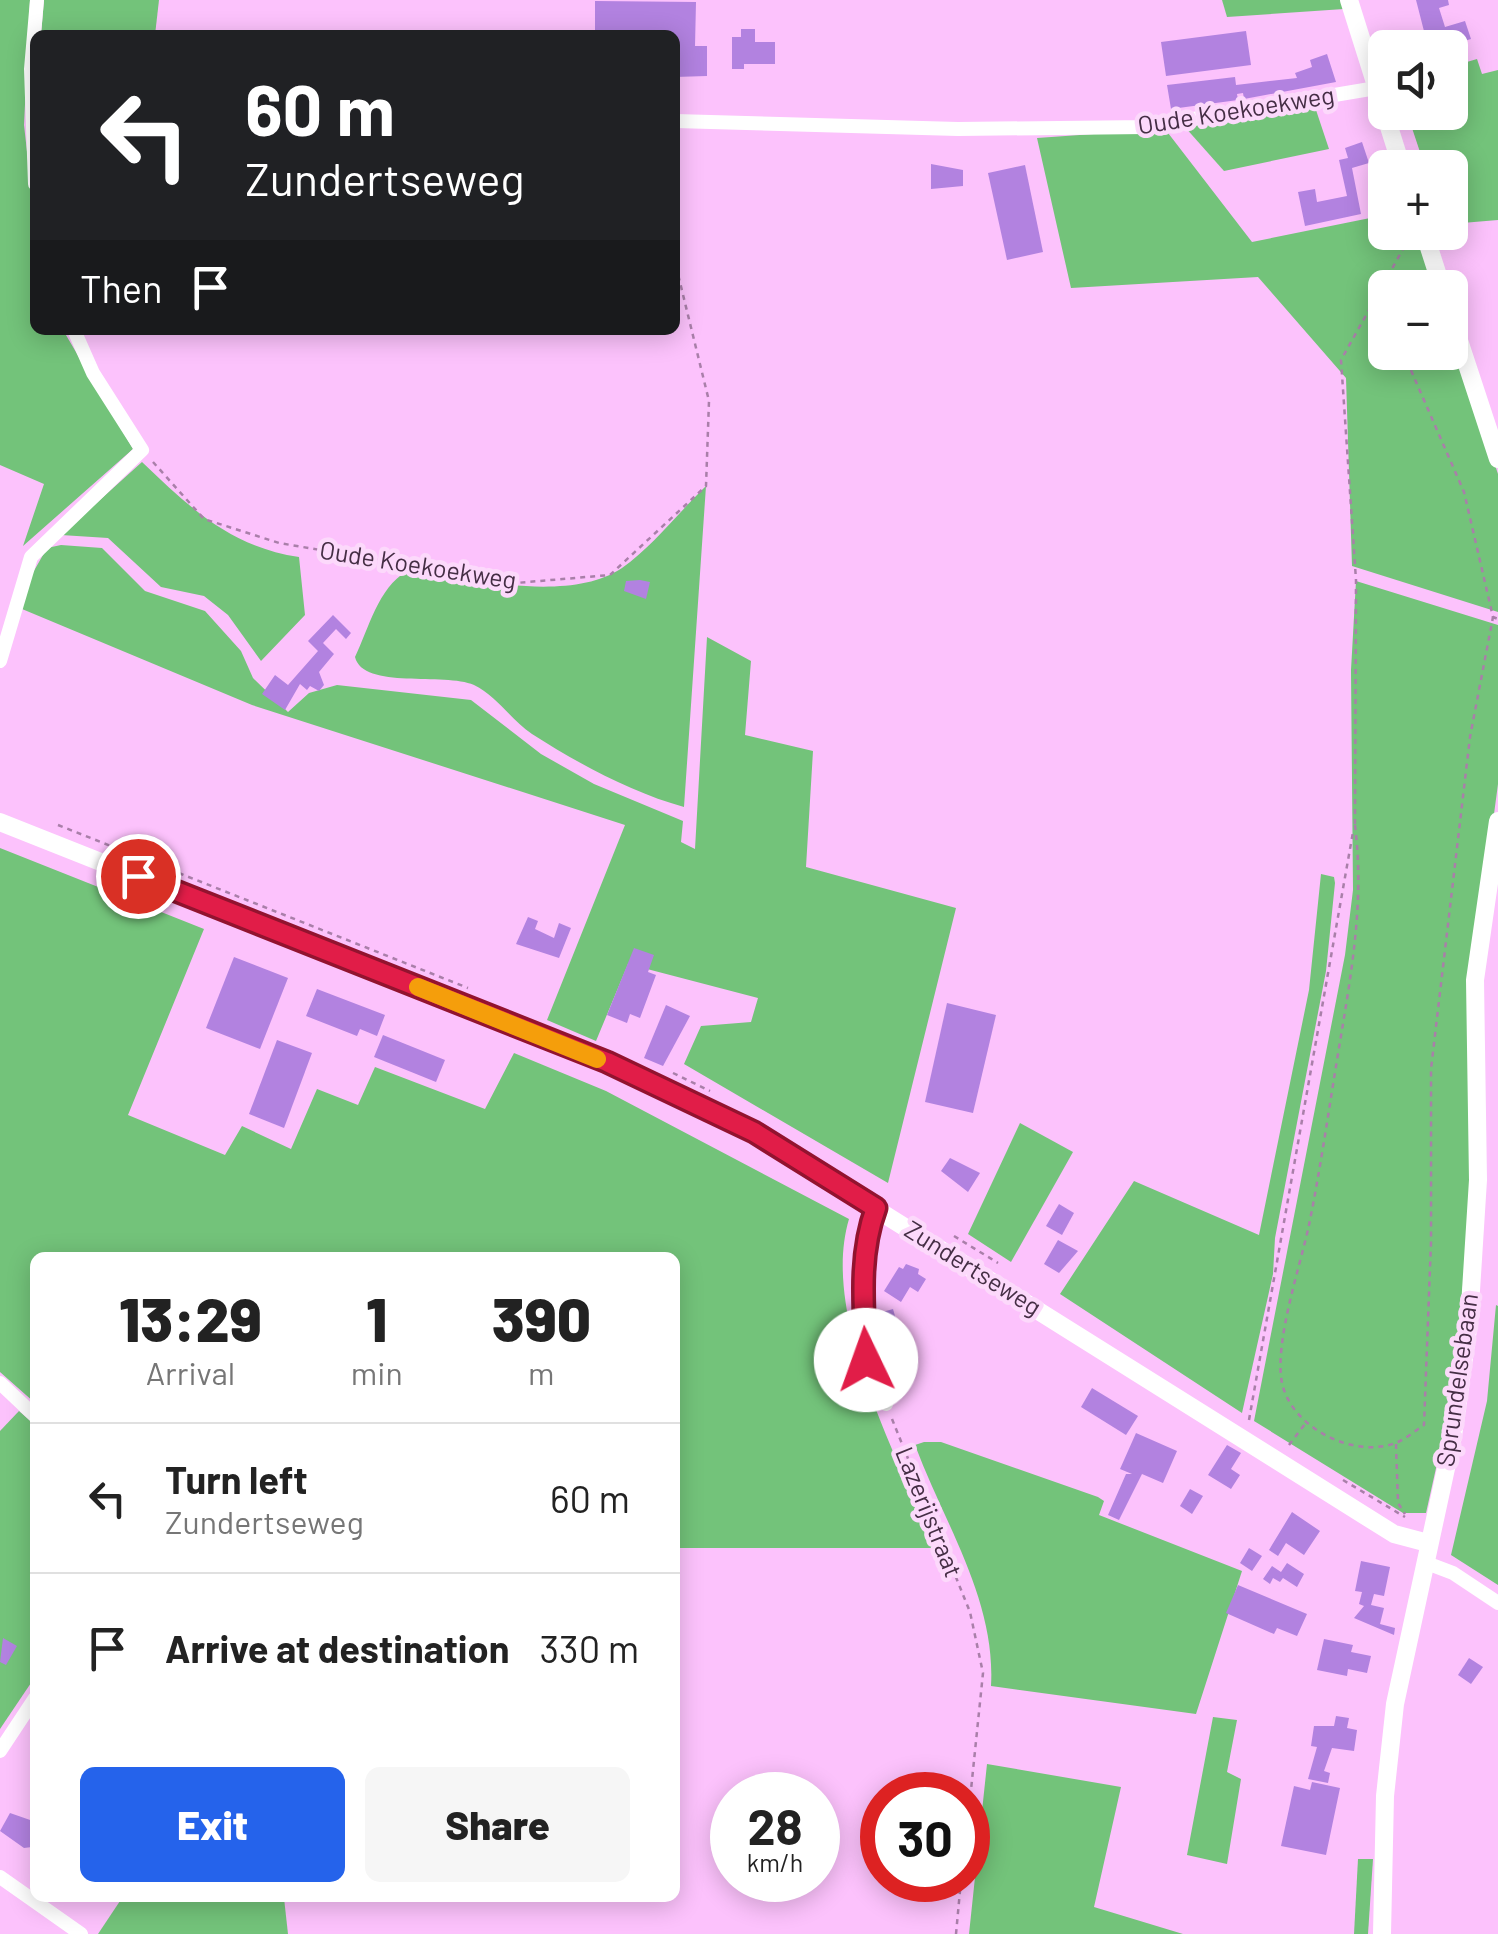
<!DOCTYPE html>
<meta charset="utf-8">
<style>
:root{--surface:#fff;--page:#f6f6f6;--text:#222;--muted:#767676;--line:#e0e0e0;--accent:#2563eb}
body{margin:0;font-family:Barlow,sans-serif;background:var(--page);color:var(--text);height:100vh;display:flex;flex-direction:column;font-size:38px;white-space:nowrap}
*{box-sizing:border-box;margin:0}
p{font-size:32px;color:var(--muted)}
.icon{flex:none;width:55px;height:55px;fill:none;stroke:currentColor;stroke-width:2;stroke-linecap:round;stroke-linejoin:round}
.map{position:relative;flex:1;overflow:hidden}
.details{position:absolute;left:30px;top:1252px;width:650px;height:650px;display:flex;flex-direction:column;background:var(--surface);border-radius:15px;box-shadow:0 5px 25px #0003}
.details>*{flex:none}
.banner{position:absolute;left:30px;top:30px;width:650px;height:305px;border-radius:15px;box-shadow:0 5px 25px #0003;background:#202124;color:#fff;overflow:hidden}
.tools{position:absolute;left:1368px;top:30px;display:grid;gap:20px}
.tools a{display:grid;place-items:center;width:100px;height:100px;border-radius:15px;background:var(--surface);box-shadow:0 5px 25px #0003;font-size:50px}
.speed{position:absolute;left:710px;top:1772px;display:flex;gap:20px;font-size:50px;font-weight:700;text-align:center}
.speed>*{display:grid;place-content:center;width:130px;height:130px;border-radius:50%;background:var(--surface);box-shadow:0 5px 25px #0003;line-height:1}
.speed small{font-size:25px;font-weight:400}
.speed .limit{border:15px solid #d22;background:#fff;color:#111}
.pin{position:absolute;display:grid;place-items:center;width:85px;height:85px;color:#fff;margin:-42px;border:5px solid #fff;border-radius:50%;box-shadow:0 2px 10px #0007}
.me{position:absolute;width:110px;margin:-55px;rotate:357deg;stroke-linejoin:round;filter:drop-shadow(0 0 8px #0008)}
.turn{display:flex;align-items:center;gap:35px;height:210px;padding:0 50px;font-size:45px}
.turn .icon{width:130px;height:130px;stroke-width:2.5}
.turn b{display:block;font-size:70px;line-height:85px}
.then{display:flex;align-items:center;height:95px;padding:0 50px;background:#0003;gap:20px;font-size:38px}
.eta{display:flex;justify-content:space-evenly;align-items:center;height:170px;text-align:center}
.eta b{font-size:60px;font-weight:800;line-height:70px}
.cta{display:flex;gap:20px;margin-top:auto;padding:20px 50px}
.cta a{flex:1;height:115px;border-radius:15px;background:var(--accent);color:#fff;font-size:40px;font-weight:800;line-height:115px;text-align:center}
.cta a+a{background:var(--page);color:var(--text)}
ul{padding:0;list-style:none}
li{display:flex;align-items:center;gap:30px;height:150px;padding:0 50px;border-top:2px solid var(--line)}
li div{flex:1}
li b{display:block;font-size:38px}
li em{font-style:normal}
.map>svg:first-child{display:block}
.green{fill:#73c37a}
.building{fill:#b282e0}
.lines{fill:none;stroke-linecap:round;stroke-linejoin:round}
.path{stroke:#a97fa9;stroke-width:2.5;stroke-dasharray:5 5;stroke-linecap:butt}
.minor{stroke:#fff;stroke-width:14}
.tertiary{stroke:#fff;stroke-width:18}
.route-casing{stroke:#92132f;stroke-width:25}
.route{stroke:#e11d48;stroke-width:18}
.slow{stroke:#f59e0b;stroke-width:18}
.labels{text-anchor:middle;stroke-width:9;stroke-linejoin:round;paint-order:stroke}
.street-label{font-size:25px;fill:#452e45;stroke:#fcd9fb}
</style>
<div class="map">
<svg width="1498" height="1934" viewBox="0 0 1498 1934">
<rect width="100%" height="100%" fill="#fcc2fc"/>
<g class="green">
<polygon points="0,0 30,0 24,125 35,223 35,330 63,330 133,449 23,546 44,484 0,465"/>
<polygon points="44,0 159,0 155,35 41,35"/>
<polygon points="1222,0 1341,0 1344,9 1227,17"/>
<polygon points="1477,59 1482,74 1498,70 1498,220 1450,224 1450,168 1425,167 1407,113 1450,112 1450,67"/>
<polygon points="1315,107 1329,149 1224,171 1184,126"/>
<polygon points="1165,129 1252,242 1385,215 1385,232 1416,233 1435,287 1385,288 1385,352 1450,352 1450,331 1498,474 1498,612 1352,566 1346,378 1258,277 1071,288 1037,138"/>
<path d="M142,462C190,508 231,547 299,557L305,615L261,661L228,615L204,596L161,587L108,538L61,535Z"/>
<path d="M706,486L684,807C633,793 577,763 532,734C511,720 497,696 474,685C445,672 363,690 355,657C369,628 378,588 407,571C468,578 569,604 622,568C653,546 679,512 706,486Z"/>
<polygon points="61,545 102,548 145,591 205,611 241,651 253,678 288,712 309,693 337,685 471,700 541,754 594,784 683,821 681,842 695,849 707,637 751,661 745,735 813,751 806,867 956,908 888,1183 684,1064 701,1026 751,1022 758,998 628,964 596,1041 547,1020 625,825 252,705 22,609 31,576 47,548"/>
<polygon points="1356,581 1498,625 1498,784 1488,859 1469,1231 1449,1410 1426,1513 1403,1513 1254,1421 1345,955 1353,890 1351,670"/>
<path d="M0,848L204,929L128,1115L225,1155L242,1126L291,1149L317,1089L358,1105L375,1067L485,1109L514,1053L606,1091L849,1219C820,1317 899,1457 934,1548H675V1258H35V1403L0,1372Z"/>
<polygon points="1321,874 1334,877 1335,883 1326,971 1275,1238 1273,1274 1242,1413 1060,1294 1134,1181 1259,1235 1309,990"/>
<polygon points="1020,1123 1073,1152 1011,1262 968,1234"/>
<polygon points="1496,1305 1498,1306 1498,1585 1451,1555 1487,1401"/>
<polygon points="19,1411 35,1425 35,1677 0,1729 0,1431"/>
<path d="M924,1442H941L1098,1497L1104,1501L1099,1515L1242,1571L1196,1714L991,1686C996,1600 944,1523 915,1445Z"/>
<polygon points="1213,1717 1237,1720 1227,1772 1241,1779 1227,1864 1187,1855"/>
<polygon points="987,1764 1121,1787 1094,1907 1183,1934 969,1934"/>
<polygon points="1358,1859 1373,1859 1368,1934 1354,1934"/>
<polygon points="122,1898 284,1898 288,1934 98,1934"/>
</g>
<g class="building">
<polygon points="1416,0 1448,0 1449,5 1439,8 1445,27 1465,21 1471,39 1439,48 1434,32 1425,35"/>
<polygon points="595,1 696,2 695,46 707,46 707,76 675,77 675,35 595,35"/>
<polygon points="741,29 755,29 755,42 775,42 775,64 744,64 744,69 732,69 732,37 741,37"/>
<polygon points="1246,31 1251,65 1166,76 1161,42"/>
<polygon points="1327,54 1336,82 1244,99 1243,93 1237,94 1238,100 1171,109 1167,85 1235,77 1236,85 1297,78 1295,73 1312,67 1310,60"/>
<polygon points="1362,142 1369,163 1352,168 1361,214 1305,226 1298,192 1315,189 1317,202 1347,196 1339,160 1348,158 1345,148"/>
<polygon points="931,164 963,170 963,186 931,189"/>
<polygon points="1025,165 1043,252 1007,260 988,173"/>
<polygon points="640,580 650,582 646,599 624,591 626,581"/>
<polygon points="333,615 351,633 346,639 336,629 323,643 334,654 319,672 324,685 319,691 310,686 307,690 300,684 285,710 262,694 275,675 288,685 318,651 308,641"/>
<polygon points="528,917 538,921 535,929 554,938 559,923 571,928 559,958 516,944"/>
<polygon points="634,948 654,955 648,972 656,975 640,1018 630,1014 627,1023 607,1015"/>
<polygon points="234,957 288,978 260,1049 206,1028"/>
<polygon points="317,989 385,1015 377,1036 360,1029 357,1036 306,1016"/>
<polygon points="947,1003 996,1015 973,1113 925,1102"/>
<polygon points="666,1005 690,1016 663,1066 644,1058"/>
<polygon points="383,1035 445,1060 436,1082 374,1057"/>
<polygon points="277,1040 312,1053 284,1128 249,1114"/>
<polygon points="950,1158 980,1173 968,1192 941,1171"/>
<polygon points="1059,1204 1074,1213 1062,1235 1046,1226"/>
<polygon points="1058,1240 1078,1251 1059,1273 1044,1264"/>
<polygon points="906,1264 919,1269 918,1274 926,1279 918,1292 910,1287 901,1302 884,1291 899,1267 903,1269"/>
<polygon points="893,1309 901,1337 887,1342 879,1313"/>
<polygon points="1092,1388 1138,1416 1126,1435 1081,1407"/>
<polygon points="1136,1433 1177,1451 1163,1483 1142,1474 1119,1520 1108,1515 1126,1474 1132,1474 1120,1469"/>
<polygon points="1227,1445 1241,1453 1231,1469 1240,1475 1231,1489 1208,1475"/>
<polygon points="1190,1489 1203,1496 1192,1514 1180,1506"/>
<polygon points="1292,1512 1320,1531 1304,1555 1286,1543 1278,1556 1269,1550"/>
<polygon points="1249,1548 1262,1556 1252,1571 1240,1563"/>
<polygon points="1361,1561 1390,1567 1384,1596 1374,1594 1371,1605 1384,1608 1380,1624 1395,1628 1394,1635 1354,1618 1364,1606 1359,1604 1362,1592 1355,1591"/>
<polygon points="1287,1563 1304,1574 1297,1587 1283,1578 1280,1582 1273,1578 1270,1584 1263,1579 1272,1566 1281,1572"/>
<polygon points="1238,1585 1307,1614 1297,1636 1277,1628 1274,1634 1226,1613"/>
<polygon points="3,1638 17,1646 6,1665 0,1662"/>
<polygon points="1324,1639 1353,1645 1351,1652 1371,1656 1367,1673 1348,1669 1347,1676 1317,1670"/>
<polygon points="1469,1658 1483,1667 1471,1684 1458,1675"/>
<polygon points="1336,1716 1349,1718 1347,1728 1357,1730 1354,1751 1332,1748 1324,1771 1330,1773 1328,1783 1308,1779 1317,1747 1311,1746 1314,1726 1334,1726"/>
<polygon points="1312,1782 1340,1788 1326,1855 1281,1846 1294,1786 1310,1790"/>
<polygon points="10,1813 33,1821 32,1847 24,1848 0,1831"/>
</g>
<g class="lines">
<g class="path">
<polyline points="1379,296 1385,310"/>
<polyline points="1403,352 1464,492 1493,617 1498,619"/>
<polyline points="153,462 204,519 279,543 516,583 610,575 706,486 709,401 675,262"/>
<polyline points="1355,824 1356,580 1341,360 1408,240"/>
<polyline points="58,825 468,988"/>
<path d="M1355,825C1365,906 1350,980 1337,1060C1328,1115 1320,1171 1309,1225C1300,1267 1274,1343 1282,1383C1292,1429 1356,1460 1398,1442C1407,1438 1416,1430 1424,1425L1431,1242V1069L1470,737L1493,617"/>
<polyline points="673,1073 710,1091"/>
<polyline points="954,1236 998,1263"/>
<polyline points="892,1419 970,1612 983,1673 968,1819"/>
<polyline points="1249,1420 1353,832"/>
<polyline points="1396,1444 1398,1503 1405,1514"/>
<polyline points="1289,1445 1305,1424"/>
<polyline points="1343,1480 1405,1517"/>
<polyline points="956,1934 961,1880"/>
</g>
<g class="minor">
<polyline points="675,121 958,129 1146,127 1376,88"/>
<polyline points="35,184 31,69 37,0"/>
<polyline points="0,661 31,557 142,450 93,373 74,330"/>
<polyline points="876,1208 864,1261 866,1360 886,1404"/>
<polyline points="0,1383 35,1416"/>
<polyline points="1424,1562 1453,1573 1498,1603"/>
<polyline points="0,1751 35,1698"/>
<polyline points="0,1877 81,1934"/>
</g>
<g class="tertiary">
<polyline points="1349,0 1402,168"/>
<polyline points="1424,232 1442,288"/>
<polyline points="1450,313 1498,459"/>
<polyline points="0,822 607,1063 753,1132 1394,1534 1428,1543"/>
<polyline points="1382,1934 1385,1796 1395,1704 1453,1436 1469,1322 1478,1180 1475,980 1498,821"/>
</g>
</g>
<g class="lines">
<g class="route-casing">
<path id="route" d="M138,876L607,1062L754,1132L876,1208C858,1256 864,1309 866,1360"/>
</g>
<use href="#route" class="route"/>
<polyline class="slow" points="418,987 597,1059"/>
</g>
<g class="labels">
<g class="street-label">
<text transform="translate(1236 110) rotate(-9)" y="9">Oude Koekoekweg</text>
<text transform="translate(418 565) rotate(9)" y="9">Oude Koekoekweg</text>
<text transform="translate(973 1268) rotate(32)" y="9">Zundertseweg</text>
<text transform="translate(1457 1380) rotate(-82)" y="9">Sprundelsebaan</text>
<text transform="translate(929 1512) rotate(68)" y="9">Lazerijstraat</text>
</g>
</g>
</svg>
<div class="tools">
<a><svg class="icon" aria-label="sound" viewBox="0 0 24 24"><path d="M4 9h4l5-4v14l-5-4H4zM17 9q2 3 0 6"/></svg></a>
<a>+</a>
<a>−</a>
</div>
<div class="speed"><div>28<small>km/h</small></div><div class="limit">30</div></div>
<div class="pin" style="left:138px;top:876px;background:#d93025"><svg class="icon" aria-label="arrive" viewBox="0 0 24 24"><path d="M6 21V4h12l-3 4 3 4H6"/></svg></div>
<svg class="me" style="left:866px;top:1360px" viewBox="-20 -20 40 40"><circle r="19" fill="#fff"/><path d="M0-13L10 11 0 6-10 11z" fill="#e11d48"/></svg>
<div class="banner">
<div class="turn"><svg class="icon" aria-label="left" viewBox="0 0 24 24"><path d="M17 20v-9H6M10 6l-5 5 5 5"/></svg><div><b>60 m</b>Zundertseweg</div></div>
<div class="then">Then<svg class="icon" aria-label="arrive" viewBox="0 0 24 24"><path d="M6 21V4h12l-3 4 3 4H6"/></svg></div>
</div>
<section class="details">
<div class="eta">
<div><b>13:29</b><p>Arrival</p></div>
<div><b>1</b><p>min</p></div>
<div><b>390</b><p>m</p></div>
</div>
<ul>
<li><svg class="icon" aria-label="left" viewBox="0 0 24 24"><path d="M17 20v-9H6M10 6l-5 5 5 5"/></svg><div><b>Turn left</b><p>Zundertseweg</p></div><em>60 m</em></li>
<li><svg class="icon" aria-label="arrive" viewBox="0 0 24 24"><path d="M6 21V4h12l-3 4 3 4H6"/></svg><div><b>Arrive at destination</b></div><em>330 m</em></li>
</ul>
<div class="cta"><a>Exit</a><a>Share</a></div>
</section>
</div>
